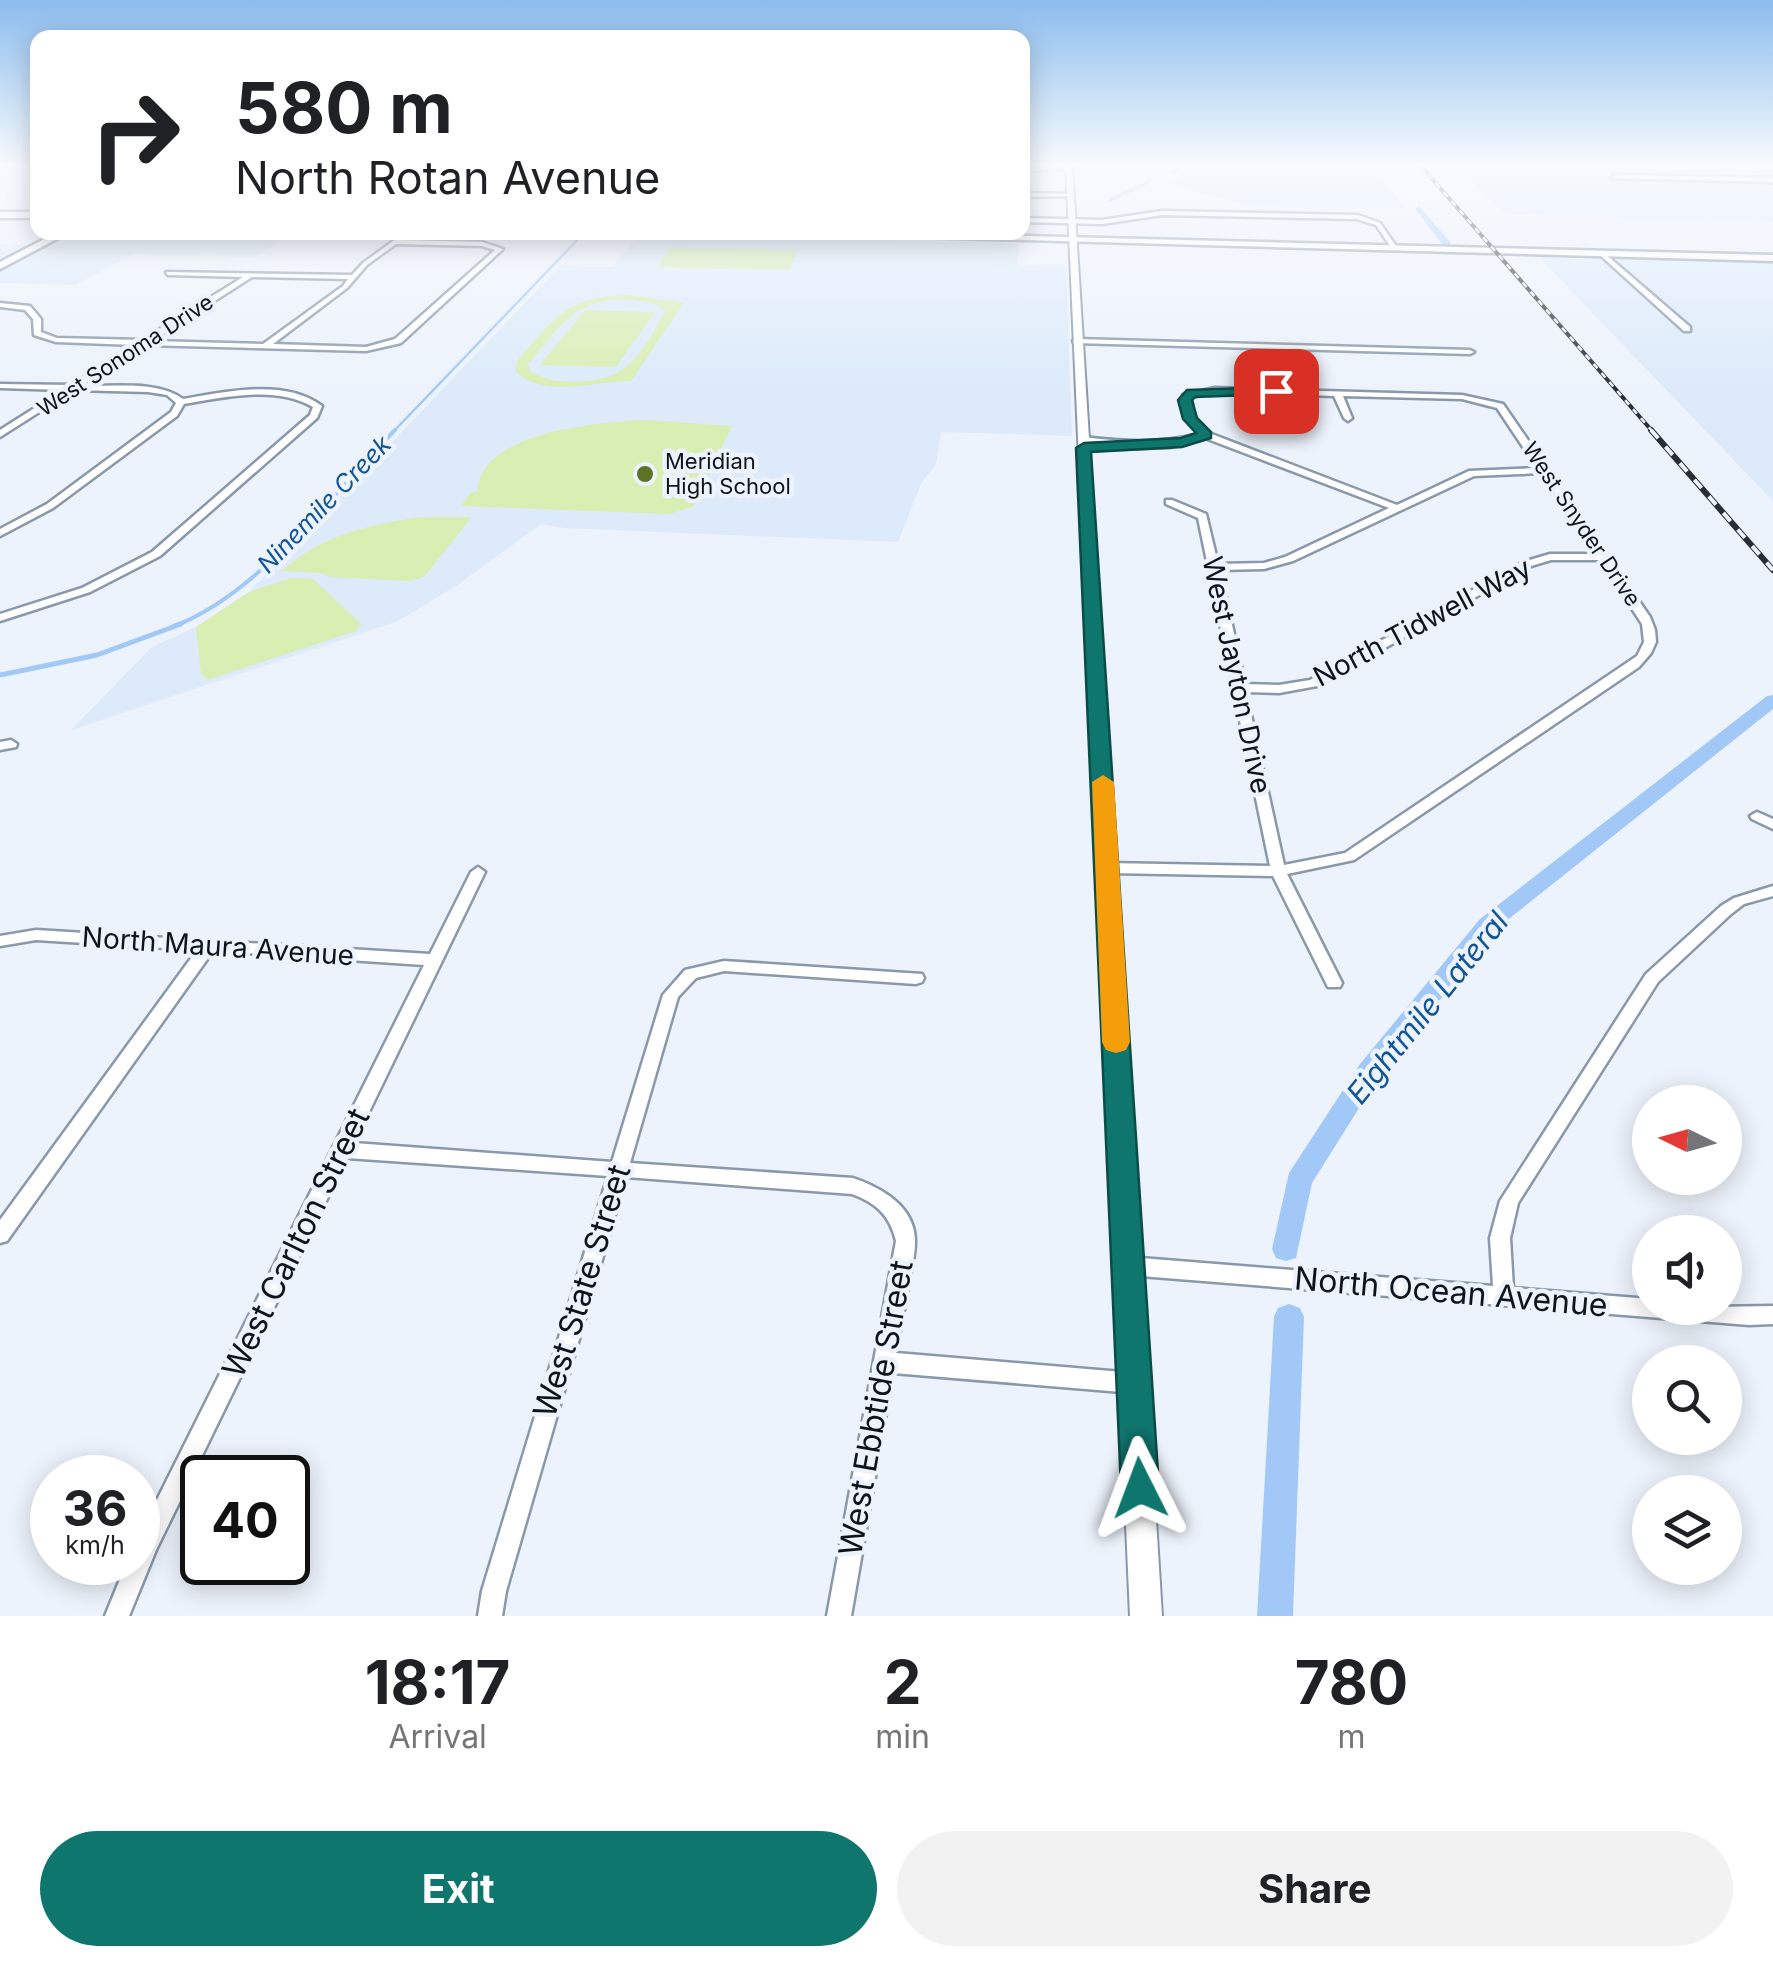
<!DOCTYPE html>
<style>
:root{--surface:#fff;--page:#f2f2f2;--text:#202124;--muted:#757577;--accent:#0f766e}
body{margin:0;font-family:Inter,sans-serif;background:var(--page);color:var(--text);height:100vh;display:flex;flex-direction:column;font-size:38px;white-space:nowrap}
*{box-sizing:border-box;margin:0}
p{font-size:32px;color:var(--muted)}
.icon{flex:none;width:55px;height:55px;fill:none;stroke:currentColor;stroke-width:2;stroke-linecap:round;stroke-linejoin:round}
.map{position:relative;height:1616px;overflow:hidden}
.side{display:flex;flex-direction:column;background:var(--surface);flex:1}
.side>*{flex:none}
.banner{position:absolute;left:30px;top:30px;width:1000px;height:210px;border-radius:20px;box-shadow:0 5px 25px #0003;background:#fff;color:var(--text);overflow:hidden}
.needle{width:65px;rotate:275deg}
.tools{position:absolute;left:1632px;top:1085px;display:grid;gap:20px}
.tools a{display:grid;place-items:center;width:110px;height:110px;border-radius:50%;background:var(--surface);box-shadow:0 5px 25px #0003;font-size:50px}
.speed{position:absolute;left:30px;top:1455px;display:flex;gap:20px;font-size:50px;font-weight:700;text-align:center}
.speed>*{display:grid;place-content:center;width:130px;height:130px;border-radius:50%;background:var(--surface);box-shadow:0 5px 25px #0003;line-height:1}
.speed small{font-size:25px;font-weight:400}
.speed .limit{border:5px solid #111;border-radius:15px;background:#fff;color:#111}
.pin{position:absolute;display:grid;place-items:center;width:85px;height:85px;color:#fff;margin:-42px;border-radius:20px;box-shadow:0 5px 15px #0006}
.me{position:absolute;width:110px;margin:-55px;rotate:357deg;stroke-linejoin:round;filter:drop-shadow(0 0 8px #0008)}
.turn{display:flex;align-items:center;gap:35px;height:210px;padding:0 40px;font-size:45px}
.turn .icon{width:130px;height:130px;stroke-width:2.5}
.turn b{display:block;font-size:70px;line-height:85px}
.eta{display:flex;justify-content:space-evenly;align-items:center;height:170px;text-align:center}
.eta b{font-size:60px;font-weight:700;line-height:70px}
.primary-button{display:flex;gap:20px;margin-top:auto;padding:20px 40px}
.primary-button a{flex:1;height:115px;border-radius:60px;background:var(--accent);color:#fff;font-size:40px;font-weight:700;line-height:115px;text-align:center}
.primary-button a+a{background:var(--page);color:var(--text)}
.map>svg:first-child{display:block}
.built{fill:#dceafa}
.green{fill:#d9eeb2;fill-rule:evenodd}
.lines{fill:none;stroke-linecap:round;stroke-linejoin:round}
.stream-far2{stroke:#a1c8f6;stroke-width:2.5}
.stream-far1{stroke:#a1c8f6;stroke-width:4}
.stream{stroke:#a1c8f6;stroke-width:5}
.canal{fill:#a1c8f6;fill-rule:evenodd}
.minor-casing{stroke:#8999ab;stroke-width:5}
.tertiary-casing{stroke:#8999ab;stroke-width:4}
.secondary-casing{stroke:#8999ab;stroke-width:5}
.minor{fill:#fff;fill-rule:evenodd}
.tertiary{fill:#fff;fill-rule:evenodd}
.secondary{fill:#fff;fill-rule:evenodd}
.rail-far1-casing{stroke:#282e36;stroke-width:4}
.rail-casing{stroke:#282e36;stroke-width:6}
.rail-far1{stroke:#edf3fc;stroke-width:2.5;stroke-dasharray:6;stroke-linecap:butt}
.rail{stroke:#edf3fc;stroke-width:4;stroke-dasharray:11;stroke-linecap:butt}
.route{fill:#0f766e;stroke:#0a4d48;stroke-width:2.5}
.slow{fill:#f59e0b}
.poi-dot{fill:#5d7223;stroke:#edf3fc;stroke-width:4}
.labels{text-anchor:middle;stroke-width:9;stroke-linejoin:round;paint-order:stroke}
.far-street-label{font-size:22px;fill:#0e141b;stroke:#edf3fc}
.far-poi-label{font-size:22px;fill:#0e141b;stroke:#edf3fc;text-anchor:start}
.far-water-label{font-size:25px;font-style:italic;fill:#115598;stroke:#edf3fc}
.street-label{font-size:28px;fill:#0e141b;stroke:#edf3fc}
.water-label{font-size:30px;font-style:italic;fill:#115598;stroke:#edf3fc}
.near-street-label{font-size:32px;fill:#0e141b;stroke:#edf3fc}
</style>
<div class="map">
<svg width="1773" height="1616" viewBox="0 0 1773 1616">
<rect width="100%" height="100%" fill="#edf3fc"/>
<g class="built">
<polygon points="1203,165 1373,165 1406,209 1252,206 1165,183"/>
<polygon points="1455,165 1773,165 1773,221 1506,214"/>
<polygon points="83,232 293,233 255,257 132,254 76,285 0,283 0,244 56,246"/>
<polygon points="640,234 1019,244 1018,265 1066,266 1072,436 941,432 936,464 921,484 898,542 564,528 541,524 459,584 398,621 71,730 152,647 196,627 249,592 560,266 612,267"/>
<polygon points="1539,257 1773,263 1773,501 1606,327"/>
</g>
<g class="green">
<polygon points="670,247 797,250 790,270 657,267"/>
<path d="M628,295L684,303L631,381C599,380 544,400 515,371L517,361C556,317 565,297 628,295ZM623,299L654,303L665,311C656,329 639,359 622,370C599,385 551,387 529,370V363C560,328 572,301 623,299Z"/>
<polygon points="585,310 655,312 616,367 540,365"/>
<path d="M646,420L732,426L694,506L670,514L461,506L470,493L478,491C479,431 602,422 646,420Z"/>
<path d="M422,517H472L424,577L410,581L330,577L321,573L282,571C321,535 371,524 422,517Z"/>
<polygon points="292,578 313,579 361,624 356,631 207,680 201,673 196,627 249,592"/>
</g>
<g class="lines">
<g class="stream-far2">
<polyline points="1172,172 1187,165"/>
<polyline points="1110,200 1149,182"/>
<polyline points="393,432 585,232"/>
</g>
<path class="stream-far1" d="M174,626C256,596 334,493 395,430"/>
<polyline class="stream" points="0,675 97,655 181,624"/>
<g class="canal">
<polygon points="1419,206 1450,242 1450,246 1444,246 1415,209"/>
<polygon points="1773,695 1773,709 1496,929 1378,1078 1312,1183 1296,1258 1286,1261 1276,1258 1272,1249 1289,1173 1360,1064 1480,919 1767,696"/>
<polygon points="1289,1304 1300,1308 1304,1317 1293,1616 1257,1616 1274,1317 1278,1308"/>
</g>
<g class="minor-casing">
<g id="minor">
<polygon points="1022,167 1069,167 1072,169 1022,171"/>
<polygon points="1614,175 1773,178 1773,182 1612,178"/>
<polygon points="1022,193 1070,194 1073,196 1022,197"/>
<polygon points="1162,211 1358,215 1380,223 1398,249 1393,250 1376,225 1357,219 1162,215 1102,224 1022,222 1022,218 1102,220"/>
<path d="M400,236L403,238L401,240L482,242L503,249L401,343L366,351L145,345L81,386C113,387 157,380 183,399C225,392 285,378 322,406L317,418L160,556L90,592L0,621V614L82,588L152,552L310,415L313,407C276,385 224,397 184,404L177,416L53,508L0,536V529L47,504L171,412L176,403L167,395L148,392L74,390L0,437V430L63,390L0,388V384L71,385L135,345L56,342L34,335L33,319L25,310L0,307V303L30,306L41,319V332L57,338L142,340L243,277L168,275L166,272L352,275L363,263ZM396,244L482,246L495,250L395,339L366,347L273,344L347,288L367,265ZM252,277L348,279L343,286L263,344L152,341Z"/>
<polygon points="1600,253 1604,253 1690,327 1690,331 1684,331 1600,255"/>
<polygon points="1077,339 1470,350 1474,352 1470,354 1074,343 1073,341"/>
<path d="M1215,388L1462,395L1503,404L1650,617L1655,630L1656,642L1651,653L1639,667L1354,860L1287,874L1342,983L1340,987H1328L1326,983L1273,876L1108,873L1101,868L1108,863L1270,866L1198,518L1166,504V500H1172L1206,514L1218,564L1264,563L1285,557L1389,508L1205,438L1170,447L1083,450L1079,447L1093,444L1080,442L1079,440L1083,437C1125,442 1158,444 1200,434L1186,419L1183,395ZM1215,392L1334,396L1344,418L1348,421L1352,418L1343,396L1462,399L1497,408L1537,468L1469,471L1397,505L1209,433L1194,418L1191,397ZM1541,473L1596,554H1550L1523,562L1310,680L1279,685L1245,684L1220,570L1264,569L1293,561L1474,476ZM1551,560H1600L1642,624L1644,642L1637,656L1345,853L1284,865L1246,692L1279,693L1317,686L1531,566Z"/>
<polygon points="11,740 17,744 16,747 0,750 0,742"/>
<polygon points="1757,812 1773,819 1773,829 1752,819 1750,816"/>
<path d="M478,867L485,872L354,1143L612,1162L663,995L685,970L724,961L922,974L924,978L922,982L916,984L724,971L696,978L678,997L630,1163L853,1178C882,1188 916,1207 915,1243C915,1255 911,1270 909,1282C905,1306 900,1330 896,1353L1134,1373L1142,1376L1145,1383L1142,1390L1134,1393L893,1373L851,1616H827L896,1241C890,1215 876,1203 852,1194L626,1177L506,1591L502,1616H478L482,1591L608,1176L347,1158L156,1550L129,1616H105L127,1562H138V1539L140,1534L424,965L213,951L7,1241L0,1243V1220L197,950L36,940L0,946V936L36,930L430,954L471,872Z"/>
<polygon points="1773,886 1773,896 1744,904 1731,914 1658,982 1518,1203 1510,1238 1513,1288 1650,1299 1650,1308 1773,1306 1773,1324 1749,1325 1128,1275 1121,1272 1118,1266 1121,1260 1128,1257 1493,1286 1490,1238 1500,1201 1646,974 1721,906 1734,898"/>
</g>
</g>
<g class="tertiary-casing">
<polygon id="tertiary" points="1066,165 1072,165 1162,1616 1130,1616"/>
</g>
<g class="secondary-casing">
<g id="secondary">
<rect x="0" y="212" width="38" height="6"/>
<polygon points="58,232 70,232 0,269 0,262"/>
<polygon points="738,232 869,232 1773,255 1773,261"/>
</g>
</g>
<use href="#minor" class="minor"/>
<use href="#tertiary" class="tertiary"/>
<use href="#secondary" class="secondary"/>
<g class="rail-far1-casing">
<polyline id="rail-far1" points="1420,165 1653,432"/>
</g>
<g class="rail-casing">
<polyline id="rail" points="1651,430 1773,570"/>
</g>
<use href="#rail-far1" class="rail-far1"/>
<use href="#rail" class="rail"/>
</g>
<linearGradient id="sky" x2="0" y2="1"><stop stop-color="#8bbcee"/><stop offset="0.42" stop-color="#f7fafe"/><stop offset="1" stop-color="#f7fafe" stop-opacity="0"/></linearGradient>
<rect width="1773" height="391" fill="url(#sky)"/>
<polygon class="route" points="1276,387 1281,388 1281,394 1195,397 1192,400 1197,418 1211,432 1211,438 1182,447 1091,452 1159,1488 1153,1501 1140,1507 1126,1501 1121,1488 1076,448 1084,443 1181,438 1196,433 1183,419 1178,400 1187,390"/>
<polygon class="slow" points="1103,775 1114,782 1130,1042 1126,1050 1116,1053 1106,1050 1102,1042 1092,782"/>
<circle class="poi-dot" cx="645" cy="474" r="10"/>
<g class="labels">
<g class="far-street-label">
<text transform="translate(125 355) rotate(-33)" y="8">West Sonoma Drive</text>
<text transform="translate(1582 524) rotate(56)" y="8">West Snyder Drive</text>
</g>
<g class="far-poi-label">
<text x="665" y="469">Meridian<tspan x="665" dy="25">High School</tspan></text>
</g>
<g class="far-water-label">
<text transform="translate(324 504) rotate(-46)" y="9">Ninemile Creek</text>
</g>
<g class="street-label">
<text transform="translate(1422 622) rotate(-28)" y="10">North Tidwell Way</text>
<text transform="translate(1237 675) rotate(78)" y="10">West Jayton Drive</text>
<text transform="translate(218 946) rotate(4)" y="10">North Maura Avenue</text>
</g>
<g class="water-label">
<text transform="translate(1428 1008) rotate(-51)" y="10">Eightmile Lateral</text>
</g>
<g class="near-street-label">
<text transform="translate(296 1243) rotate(-64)" y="11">West Carlton Street</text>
<text transform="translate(582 1291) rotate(-73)" y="11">West State Street</text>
<text transform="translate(1451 1292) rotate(5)" y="11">North Ocean Avenue</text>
<text transform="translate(876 1408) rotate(-80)" y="11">West Ebbtide Street</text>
</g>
</g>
</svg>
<div class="tools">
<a><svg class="needle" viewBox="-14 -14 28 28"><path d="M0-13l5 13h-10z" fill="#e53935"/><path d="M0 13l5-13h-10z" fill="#757577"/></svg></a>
<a><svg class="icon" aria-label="sound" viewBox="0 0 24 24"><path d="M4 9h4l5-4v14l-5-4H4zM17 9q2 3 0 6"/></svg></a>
<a><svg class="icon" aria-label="search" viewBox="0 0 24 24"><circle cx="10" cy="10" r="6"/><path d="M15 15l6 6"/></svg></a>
<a><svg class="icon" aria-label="layers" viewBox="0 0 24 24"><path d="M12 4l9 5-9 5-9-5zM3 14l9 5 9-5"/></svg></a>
</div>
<div class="speed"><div>36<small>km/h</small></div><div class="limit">40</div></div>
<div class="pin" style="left:1276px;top:391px;background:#d93025"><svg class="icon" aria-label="arrive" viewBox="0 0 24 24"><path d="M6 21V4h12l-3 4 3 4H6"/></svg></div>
<svg class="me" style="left:1140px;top:1488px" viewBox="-20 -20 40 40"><path d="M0-17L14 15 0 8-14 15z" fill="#0f766e" stroke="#fff" stroke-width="4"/></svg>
<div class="banner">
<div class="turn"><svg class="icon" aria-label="right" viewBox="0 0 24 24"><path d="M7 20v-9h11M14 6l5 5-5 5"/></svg><div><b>580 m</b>North Rotan Avenue</div></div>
</div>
</div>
<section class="side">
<div class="eta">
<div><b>18:17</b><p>Arrival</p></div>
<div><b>2</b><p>min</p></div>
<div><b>780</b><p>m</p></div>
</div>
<div class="primary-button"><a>Exit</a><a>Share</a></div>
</section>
